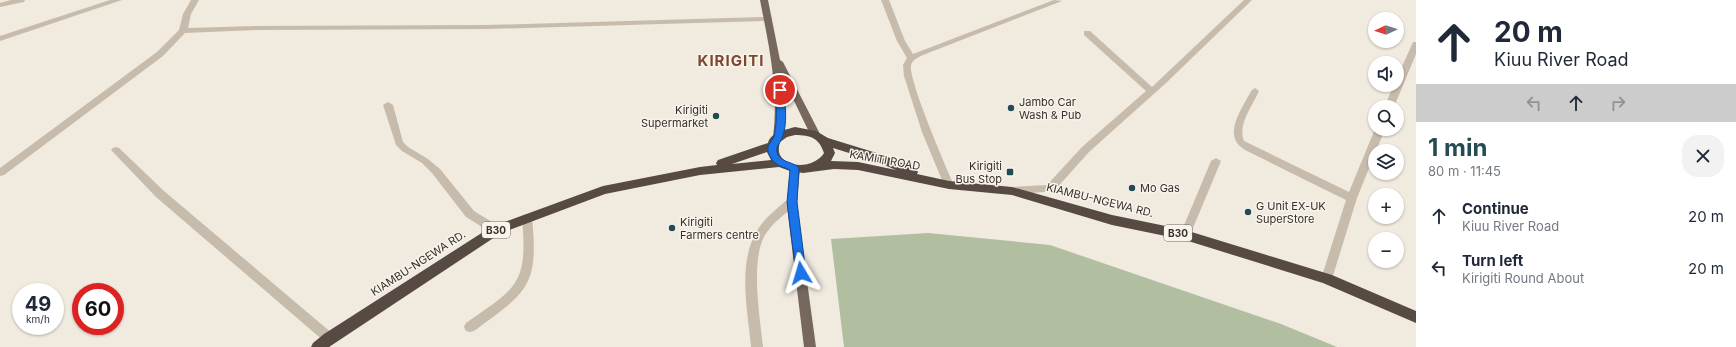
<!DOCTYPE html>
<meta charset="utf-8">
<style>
:root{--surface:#fff;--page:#f2f2f3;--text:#1f2937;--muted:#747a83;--accent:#244b53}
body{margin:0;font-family:Inter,sans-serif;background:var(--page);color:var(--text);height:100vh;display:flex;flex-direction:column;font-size:15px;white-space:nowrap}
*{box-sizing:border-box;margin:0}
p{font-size:13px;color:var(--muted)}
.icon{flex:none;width:22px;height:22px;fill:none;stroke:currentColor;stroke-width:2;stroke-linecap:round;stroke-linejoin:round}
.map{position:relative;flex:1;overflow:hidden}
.drawer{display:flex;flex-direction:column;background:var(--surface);width:320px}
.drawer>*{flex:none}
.banner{background:#fff;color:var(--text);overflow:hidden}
.needle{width:26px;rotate:267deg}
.tools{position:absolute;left:1368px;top:12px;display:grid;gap:8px}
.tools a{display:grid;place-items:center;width:36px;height:36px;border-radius:50%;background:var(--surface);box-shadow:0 1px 3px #0004;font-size:20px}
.speed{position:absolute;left:12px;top:283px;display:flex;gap:8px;font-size:20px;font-weight:700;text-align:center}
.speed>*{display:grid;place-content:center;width:52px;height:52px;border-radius:50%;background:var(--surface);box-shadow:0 1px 3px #0004;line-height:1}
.speed small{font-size:10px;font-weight:400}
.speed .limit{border:6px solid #d22;background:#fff;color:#111}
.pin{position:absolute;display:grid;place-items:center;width:34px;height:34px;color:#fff;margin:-17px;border:2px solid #fff;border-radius:50%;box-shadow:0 1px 4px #0007}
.me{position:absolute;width:44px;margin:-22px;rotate:353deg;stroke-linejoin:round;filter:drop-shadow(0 0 3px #0008)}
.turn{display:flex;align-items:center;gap:14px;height:84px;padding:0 12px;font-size:18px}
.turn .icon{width:52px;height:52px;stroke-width:2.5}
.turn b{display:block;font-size:28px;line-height:34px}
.lanes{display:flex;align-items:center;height:38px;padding:0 12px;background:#0003;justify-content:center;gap:20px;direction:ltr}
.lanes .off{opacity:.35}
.round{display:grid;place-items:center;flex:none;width:42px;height:42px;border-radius:16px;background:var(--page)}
.headline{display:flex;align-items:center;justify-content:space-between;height:68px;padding:0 12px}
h1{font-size:24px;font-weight:700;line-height:30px;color:var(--accent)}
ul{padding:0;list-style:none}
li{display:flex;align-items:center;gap:12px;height:52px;padding:0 12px}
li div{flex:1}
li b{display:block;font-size:15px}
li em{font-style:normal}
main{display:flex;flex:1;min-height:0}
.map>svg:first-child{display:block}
.green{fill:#b1bea0}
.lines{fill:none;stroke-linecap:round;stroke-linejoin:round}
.minor{fill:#c7bbac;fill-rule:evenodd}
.major{fill:#76685d;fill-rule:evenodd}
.highway{fill:#564a42;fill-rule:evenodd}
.route{fill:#1a73e8;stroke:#114b97}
.poi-dot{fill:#244b53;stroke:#f8f3eb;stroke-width:1.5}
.labels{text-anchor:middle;stroke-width:3;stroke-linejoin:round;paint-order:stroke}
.shield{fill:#f8f3eb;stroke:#706a64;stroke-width:1}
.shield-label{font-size:10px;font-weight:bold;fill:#362f2a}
.poi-label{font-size:11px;fill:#362f2a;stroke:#f8f3eb;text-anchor:start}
.street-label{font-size:11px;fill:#362f2a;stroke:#f8f3eb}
.district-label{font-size:15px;font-weight:bold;letter-spacing:1px;fill:#7c472c;stroke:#f8f3eb}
</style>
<main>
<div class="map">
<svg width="1416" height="347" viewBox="0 0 1416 347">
<rect width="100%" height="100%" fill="#f0eadf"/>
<polygon class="green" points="928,233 1050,245 1281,324 1337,347 844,347 831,239"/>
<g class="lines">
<g class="minor">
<polygon points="11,0 25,0 24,2 0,7 0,3"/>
<polygon points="110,0 122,0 0,41 0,36"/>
<polygon points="191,0 199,0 191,14 188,28 256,26 487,25 768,17 772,19 768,21 487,29 256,30 185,33 163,56 4,175 0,176 0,168 157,52 179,30 183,14"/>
<path d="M881,0H889L905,41L913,54L1054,0L1062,1L923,55C919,57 913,59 911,65C908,79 946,167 954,185L953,187L949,189L944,185L922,132L904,76L903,65L907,58L897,41Z"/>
<polygon points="1244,0 1252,0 1166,83 1089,152 1054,191 1012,195 1008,194 1007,191 1012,187 1047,185 1082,147 1146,91 1084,35 1084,31 1090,31 1152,87"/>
<polygon points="1413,42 1416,42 1416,54 1394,107 1384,107 1394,85 1397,85 1397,78"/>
<path d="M1255,88L1259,91C1253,105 1237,125 1244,141L1349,192L1375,129H1385L1357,198L1331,282L1327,283L1323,282L1321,279L1346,200L1245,150C1221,136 1242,109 1251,91Z"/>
<polygon points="388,102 393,105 403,142 408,147 428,159 440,169 474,211 500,227 501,230 500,233 492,233 466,217 432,173 422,163 402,151 396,145 383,105"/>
<polygon points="116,147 119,148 164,191 333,334 335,338 333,342 329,343 325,342 156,197 113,152 111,150 113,148"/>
<polygon points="1216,158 1221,161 1190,235 1189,238 1181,238 1180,235 1211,161"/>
<path d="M792,198L796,199L797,202L796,205C785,214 772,223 765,235C750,261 760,317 763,347H751C747,301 733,247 772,213C778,208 785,200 792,198Z"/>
<path d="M527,214L531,215L532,218C539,287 527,292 474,331L470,332L466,331L464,327L466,323C517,287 528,285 522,218L523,215Z"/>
</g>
<g class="major">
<path d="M760,0H768L780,60L783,62L820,134L818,136L815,137L810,134L783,78L785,103L783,137L778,140L773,137C779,90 769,46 760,0Z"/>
<polygon points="795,165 800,168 797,202 798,215 816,347 804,347 788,215 787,202 790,168"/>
</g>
<path class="highway" d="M795,127L816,131L828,138L883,155L916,169L918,172L917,174L949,181L1012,187L1112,215L1185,230L1332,275L1416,311V323L1323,283L1185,240L1112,225L1012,195L949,189L858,170L834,169L803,173L790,171L779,167L700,175L605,194L501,233L329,347H311L313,343L324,334L491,227L603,186L700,167L717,165L716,163L718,160L768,143C771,132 785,130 795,127ZM795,135C811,135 819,138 824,153C816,167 788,170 780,155C778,151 779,146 780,142L787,137ZM833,148L875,161L896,170L858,162L831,161L835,153ZM767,152L771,160L732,164Z"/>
</g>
<path class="route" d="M777,88H780L784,90C785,104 788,124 782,138C780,144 774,147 778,155C783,163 794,162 799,168L797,202L806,273L804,276H797L796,273L787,202L790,170L778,165L772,160L768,152V146L774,137L776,124Z"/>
<g class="poi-dot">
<circle cx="1011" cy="108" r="4"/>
<circle cx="716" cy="116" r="4"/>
<rect x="1006" y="168" width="8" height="8" rx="2"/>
<circle cx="1132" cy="188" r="4"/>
<circle cx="1248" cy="212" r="4"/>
<circle cx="672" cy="228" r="4"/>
</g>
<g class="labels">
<g class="shield">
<rect x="482" y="222" width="28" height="16" rx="3"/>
<rect x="1164" y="225" width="28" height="16" rx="3"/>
</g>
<g class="shield-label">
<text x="496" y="234">B30</text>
<text x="1178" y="237">B30</text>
</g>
<g class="poi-label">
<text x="1019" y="106">Jambo Car<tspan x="1019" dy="13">Wash &amp; Pub</tspan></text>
<text x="708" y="114" text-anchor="end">Kirigiti<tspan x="708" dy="13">Supermarket</tspan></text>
<text x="1002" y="170" text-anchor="end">Kirigiti<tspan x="1002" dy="13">Bus Stop</tspan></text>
<text x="1140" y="192">Mo Gas</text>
<text x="1256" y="210">G Unit EX-UK<tspan x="1256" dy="13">SuperStore</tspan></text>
<text x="680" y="226">Kirigiti<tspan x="680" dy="13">Farmers centre</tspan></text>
</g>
<g class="street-label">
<text transform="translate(885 160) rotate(10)" y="4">KAMITI ROAD</text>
<text transform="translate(1100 200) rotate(14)" y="4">KIAMBU-NGEWA RD.</text>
<text transform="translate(418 263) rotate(-33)" y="4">KIAMBU-NGEWA RD.</text>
</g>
<g class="district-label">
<text x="731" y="66">KIRIGITI</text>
</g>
</g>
</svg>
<div class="tools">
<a><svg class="needle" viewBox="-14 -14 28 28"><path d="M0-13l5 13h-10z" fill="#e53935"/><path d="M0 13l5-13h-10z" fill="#747a83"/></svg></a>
<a><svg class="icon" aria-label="sound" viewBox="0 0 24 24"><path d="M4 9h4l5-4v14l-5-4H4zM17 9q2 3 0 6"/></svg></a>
<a><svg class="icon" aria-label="search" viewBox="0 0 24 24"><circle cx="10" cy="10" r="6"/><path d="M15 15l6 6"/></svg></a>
<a><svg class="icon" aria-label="layers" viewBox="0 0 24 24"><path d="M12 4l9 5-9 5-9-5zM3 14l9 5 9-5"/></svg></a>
<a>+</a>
<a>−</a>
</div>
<div class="speed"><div>49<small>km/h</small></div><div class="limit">60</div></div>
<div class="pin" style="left:780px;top:90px;background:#d93025"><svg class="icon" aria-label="arrive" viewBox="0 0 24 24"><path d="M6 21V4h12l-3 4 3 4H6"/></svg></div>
<svg class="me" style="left:801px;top:273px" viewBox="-20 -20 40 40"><path d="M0-17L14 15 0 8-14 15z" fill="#1a73e8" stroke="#fff" stroke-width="4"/></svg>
</div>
<section class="drawer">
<div class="banner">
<div class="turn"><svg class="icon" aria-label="ahead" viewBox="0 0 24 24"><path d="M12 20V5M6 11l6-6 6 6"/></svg><div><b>20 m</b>Kiuu River Road</div></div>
<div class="lanes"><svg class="icon off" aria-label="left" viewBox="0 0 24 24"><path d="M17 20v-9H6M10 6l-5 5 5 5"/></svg><svg class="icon" aria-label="ahead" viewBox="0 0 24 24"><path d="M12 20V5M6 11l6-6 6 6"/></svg><svg class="icon off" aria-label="right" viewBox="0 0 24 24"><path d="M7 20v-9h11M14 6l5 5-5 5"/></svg></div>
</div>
<div class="headline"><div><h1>1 min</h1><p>80 m · 11:45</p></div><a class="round"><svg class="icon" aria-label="close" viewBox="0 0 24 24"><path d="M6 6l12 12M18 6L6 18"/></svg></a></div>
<ul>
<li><svg class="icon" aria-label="ahead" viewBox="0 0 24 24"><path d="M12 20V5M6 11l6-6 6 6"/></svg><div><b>Continue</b><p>Kiuu River Road</p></div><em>20 m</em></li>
<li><svg class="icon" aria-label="left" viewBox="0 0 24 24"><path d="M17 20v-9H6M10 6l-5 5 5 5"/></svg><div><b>Turn left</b><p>Kirigiti Round About</p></div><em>20 m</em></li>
</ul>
</section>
</main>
